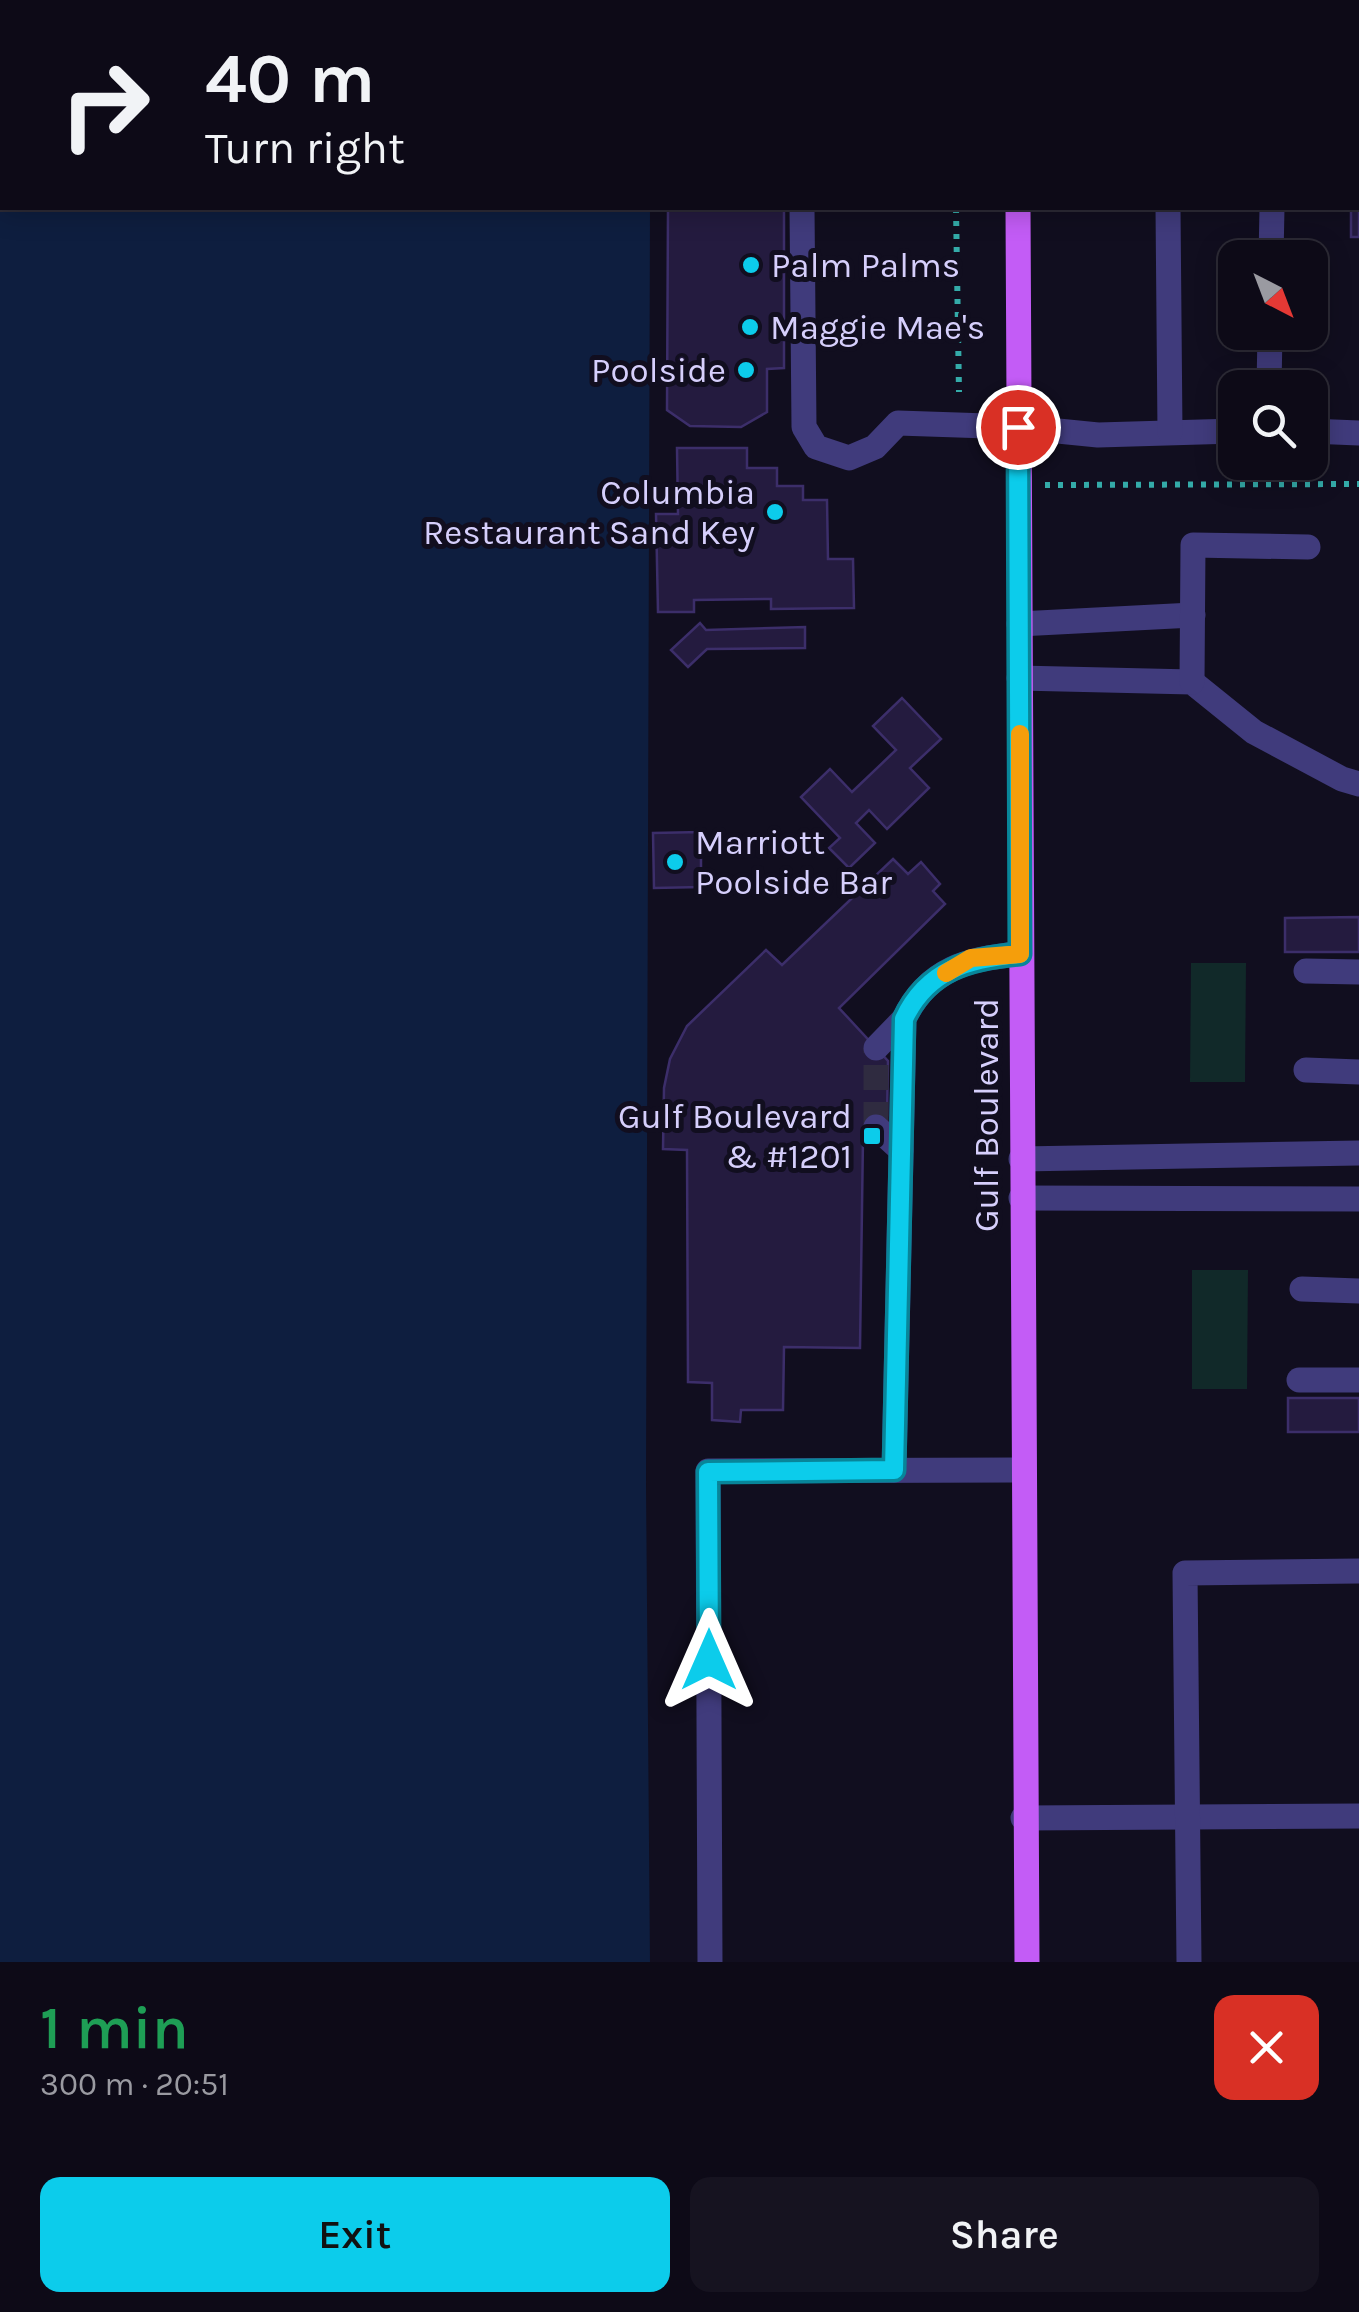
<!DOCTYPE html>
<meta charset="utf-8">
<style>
:root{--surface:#0d0a17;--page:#161320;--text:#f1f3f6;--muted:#9a9aa1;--line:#2d2b36;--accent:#0ccceb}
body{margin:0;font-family:Karla,sans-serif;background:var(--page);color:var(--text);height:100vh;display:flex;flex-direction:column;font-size:38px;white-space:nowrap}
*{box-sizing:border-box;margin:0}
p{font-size:32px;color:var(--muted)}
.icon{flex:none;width:55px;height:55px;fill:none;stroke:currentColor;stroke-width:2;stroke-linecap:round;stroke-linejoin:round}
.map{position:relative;height:1962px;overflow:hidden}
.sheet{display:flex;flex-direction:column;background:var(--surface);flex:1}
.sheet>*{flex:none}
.hud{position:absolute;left:0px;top:0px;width:1360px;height:210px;box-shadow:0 5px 25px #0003,0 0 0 2px var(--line);background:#0d0a17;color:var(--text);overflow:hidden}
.needle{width:65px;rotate:138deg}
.controls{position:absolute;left:1218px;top:240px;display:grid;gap:20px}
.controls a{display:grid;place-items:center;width:110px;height:110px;border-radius:20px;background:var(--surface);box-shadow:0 5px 25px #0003,0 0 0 2px var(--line);font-size:50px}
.pin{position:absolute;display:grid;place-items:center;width:85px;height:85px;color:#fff;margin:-42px;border:5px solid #fff;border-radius:50%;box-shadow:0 2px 10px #0007}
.me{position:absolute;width:110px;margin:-55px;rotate:0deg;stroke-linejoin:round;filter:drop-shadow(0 0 8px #0008)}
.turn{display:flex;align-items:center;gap:35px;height:210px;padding:0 40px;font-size:45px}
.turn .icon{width:130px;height:130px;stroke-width:2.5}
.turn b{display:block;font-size:70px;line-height:85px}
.round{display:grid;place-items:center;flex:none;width:105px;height:105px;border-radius:20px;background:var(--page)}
.head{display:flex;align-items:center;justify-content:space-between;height:170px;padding:0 40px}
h1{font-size:60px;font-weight:600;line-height:75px;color:#1e9e55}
.primary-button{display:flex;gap:20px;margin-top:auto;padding:20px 40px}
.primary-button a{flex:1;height:115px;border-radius:20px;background:var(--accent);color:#111;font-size:40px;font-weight:600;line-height:115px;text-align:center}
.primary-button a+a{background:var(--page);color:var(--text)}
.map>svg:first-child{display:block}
.green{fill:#112929}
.water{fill:#0e1e3f}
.building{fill:#241b3f;stroke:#3c2e6a;stroke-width:2.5}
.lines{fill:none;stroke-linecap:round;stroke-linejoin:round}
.minor-tunnel{stroke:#2f2b40;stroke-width:25;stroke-dasharray:25 12;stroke-linecap:butt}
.path{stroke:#34aba9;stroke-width:6;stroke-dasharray:5 8;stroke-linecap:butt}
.minor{stroke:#403b7c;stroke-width:25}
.major{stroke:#c35cf6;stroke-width:25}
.route-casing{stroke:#088599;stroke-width:25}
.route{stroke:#0ccceb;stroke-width:18}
.slow{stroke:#f59e0b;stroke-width:18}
.poi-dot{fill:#0ccceb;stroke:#110e1f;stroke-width:4}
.labels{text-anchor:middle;stroke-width:10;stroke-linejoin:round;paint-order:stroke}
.poi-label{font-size:35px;fill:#d6cffc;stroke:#110e1f;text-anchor:start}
.street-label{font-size:35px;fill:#d6cffc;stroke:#110e1f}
</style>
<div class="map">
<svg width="1359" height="1962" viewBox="0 0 1359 1962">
<rect width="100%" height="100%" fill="#110e1f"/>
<g class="green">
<polygon points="1191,963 1246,963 1245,1082 1190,1082"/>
<polygon points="1192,1270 1248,1270 1247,1389 1192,1389"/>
</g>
<polygon class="water" points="0,0 647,0 2,2 2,208 650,208 646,1483 650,1962 0,1962"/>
<g class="building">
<rect x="668" y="0" width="96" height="2"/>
<polygon points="1359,194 1359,237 1351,237 1351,208 1358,208"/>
<polygon points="668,208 784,208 784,368 767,369 767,412 741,427 690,426 667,410"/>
<polygon points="677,448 747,448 747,468 777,468 777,486 803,486 803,500 827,500 828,559 853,559 854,608 771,609 771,599 694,600 694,612 658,612 656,514 678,514"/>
<polygon points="700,623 706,630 805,627 805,648 707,649 688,667 671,650"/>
<polygon points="902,698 941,739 910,768 929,788 887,829 869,810 856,823 875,843 849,868 829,848 840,838 801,797 830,769 852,792 896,750 873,726"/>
<polygon points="701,832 701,887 654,888 653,833"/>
<polygon points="893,859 908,874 921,862 940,884 933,891 945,904 839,1008 888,1061 887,1116 863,1138 860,1348 784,1347 783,1410 741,1410 740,1422 712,1420 712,1383 688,1382 687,1150 663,1149 664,1088 670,1059 687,1026 766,950 782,965"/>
<polygon points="1359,917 1359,952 1285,952 1285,918"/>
<rect x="1288" y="1398" width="71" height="34"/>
</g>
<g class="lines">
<polyline class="minor-tunnel" points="876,1127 876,1048"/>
<g class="path">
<polyline points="952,2 952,0"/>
<polyline points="956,208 959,392"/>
<polyline points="1045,485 1359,484"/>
</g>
<g class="minor">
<polyline points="801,0 801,2"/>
<polyline points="1167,0 1167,2"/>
<polyline points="1276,2 1276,0"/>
<polyline points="802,208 804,427 816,447 849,458 875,447 898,423 1018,427 1098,435 1235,431"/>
<polyline points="1168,208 1170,432"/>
<polyline points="1271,258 1272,208"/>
<polyline points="1269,388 1270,332"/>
<polyline points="1310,431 1359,433"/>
<polyline points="1019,624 1193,615"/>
<polyline points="1019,678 1192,682 1254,732 1342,779 1359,784"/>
<polyline points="1192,682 1193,545 1308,547"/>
<polyline points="1306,971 1359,972"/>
<polyline points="876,1048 904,1019"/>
<polyline points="1306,1070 1359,1072"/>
<polyline points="876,1127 901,1150"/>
<polyline points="1021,1159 1359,1153"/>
<polyline points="1021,1198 1359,1199"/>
<polyline points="1302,1289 1359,1291"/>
<polyline points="1299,1380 1359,1380"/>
<path d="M894,1470L904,1019C928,968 970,958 1020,954"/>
<polyline points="1023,1818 1359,1816"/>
<polyline points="710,1962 708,1471 1022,1470"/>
<polyline points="1189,1962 1185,1573 1359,1571"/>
</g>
<g class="major">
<polyline points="1017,0 1017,2"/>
<polyline points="1018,208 1027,1962"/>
</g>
</g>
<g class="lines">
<g class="route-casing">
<path id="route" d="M709,1660L708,1472L894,1470L904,1019C927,969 971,958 1020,954L1018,427"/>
</g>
<use href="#route" class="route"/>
<polyline class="slow" points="946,973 971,958 1020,954 1020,734"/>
</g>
<g class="poi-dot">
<circle cx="751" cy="265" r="10"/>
<circle cx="750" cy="327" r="10"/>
<circle cx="746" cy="370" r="10"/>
<circle cx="775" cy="512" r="10"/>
<circle cx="675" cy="862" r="10"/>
<rect x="862" y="1126" width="20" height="20" rx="5"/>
</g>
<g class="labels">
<g class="poi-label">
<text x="771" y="277">Palm Palms</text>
<text x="770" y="339">Maggie Mae's</text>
<text x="726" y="382" text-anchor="end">Poolside</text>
<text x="755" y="504" text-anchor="end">Columbia<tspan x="755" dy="40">Restaurant Sand Key</tspan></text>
<text x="695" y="854">Marriott<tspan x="695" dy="40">Poolside Bar</tspan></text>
<text x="852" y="1128" text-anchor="end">Gulf Boulevard<tspan x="852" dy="40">&amp; #1201</tspan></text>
</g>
<g class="street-label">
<text transform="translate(986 1115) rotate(-90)" y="12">Gulf Boulevard</text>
</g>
</g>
</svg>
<div class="controls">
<a><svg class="needle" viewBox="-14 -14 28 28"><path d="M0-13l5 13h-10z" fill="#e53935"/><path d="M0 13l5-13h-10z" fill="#9a9aa1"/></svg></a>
<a><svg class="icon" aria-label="search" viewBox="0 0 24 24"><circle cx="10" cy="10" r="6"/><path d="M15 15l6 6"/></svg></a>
</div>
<div class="pin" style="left:1018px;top:427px;background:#d93025"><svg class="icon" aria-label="arrive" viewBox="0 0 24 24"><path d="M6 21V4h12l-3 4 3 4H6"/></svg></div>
<svg class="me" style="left:709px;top:1660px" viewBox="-20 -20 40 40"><path d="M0-17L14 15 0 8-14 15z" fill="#0ccceb" stroke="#fff" stroke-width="4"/></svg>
<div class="hud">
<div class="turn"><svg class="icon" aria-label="right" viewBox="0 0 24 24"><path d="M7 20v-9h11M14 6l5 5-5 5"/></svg><div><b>40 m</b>Turn right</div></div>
</div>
</div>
<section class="sheet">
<div class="head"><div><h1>1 min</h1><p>300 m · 20:51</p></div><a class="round" style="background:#d93025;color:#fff"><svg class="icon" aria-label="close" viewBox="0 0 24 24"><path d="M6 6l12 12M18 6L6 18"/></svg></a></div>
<div class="primary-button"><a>Exit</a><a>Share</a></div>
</section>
